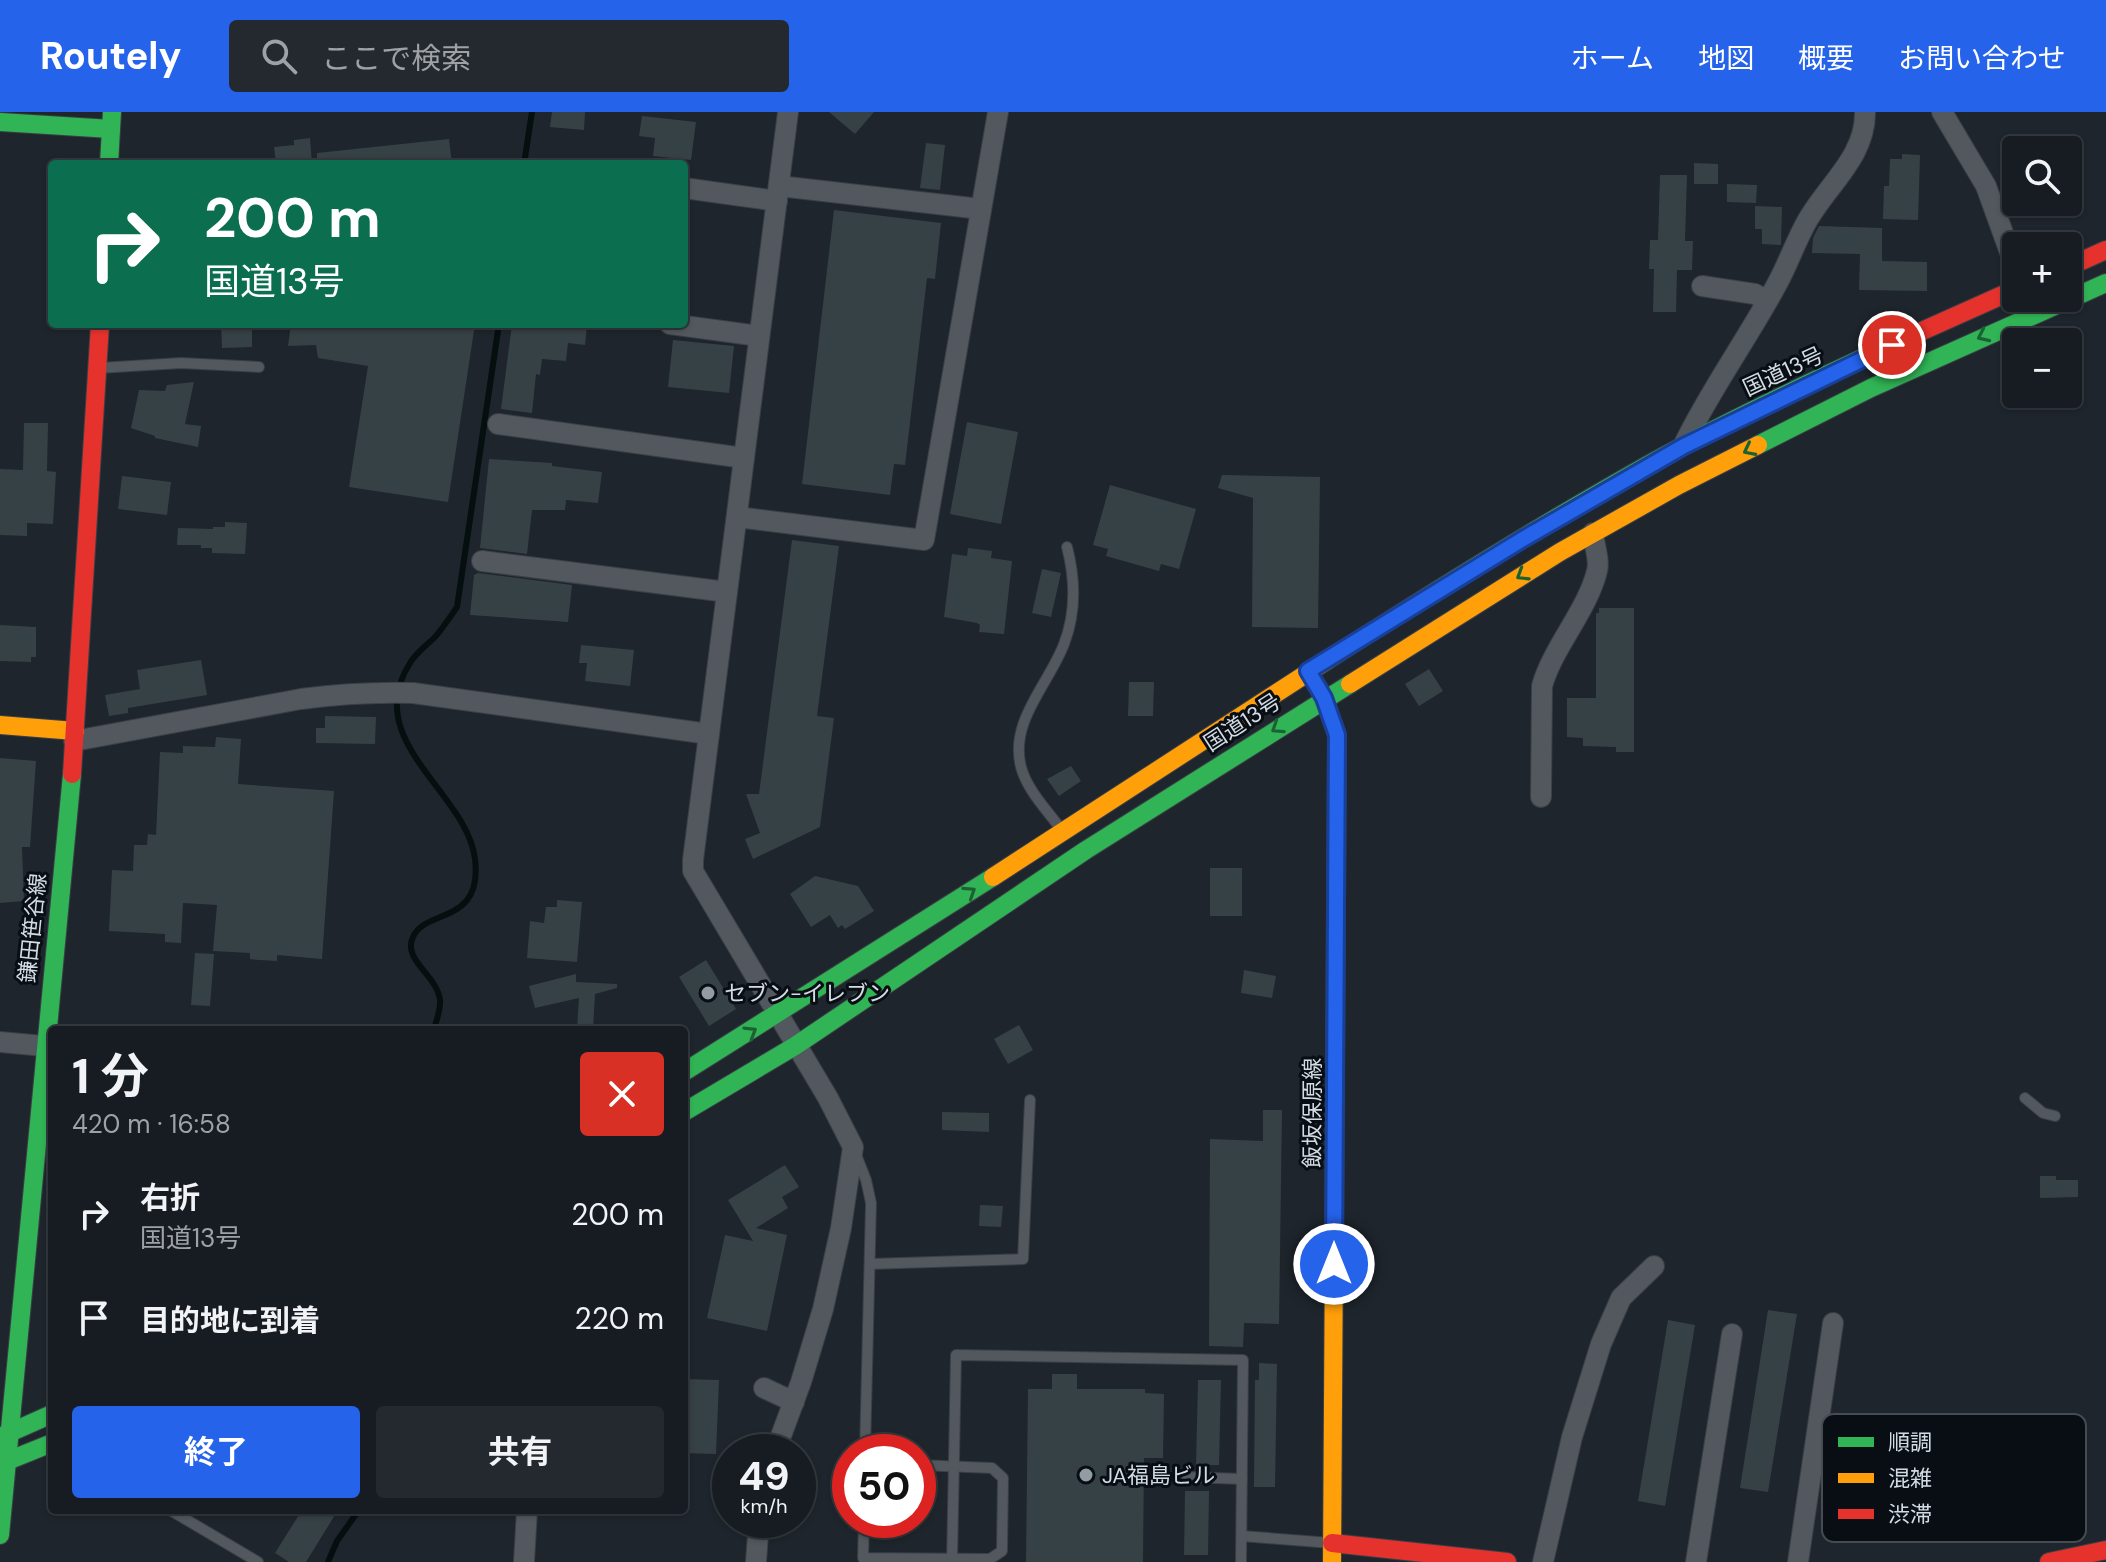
<!DOCTYPE html>
<html lang="ja">
<meta charset="utf-8">
<style>
:root{--surface:#161c21;--page:#23292e;--text:#f1f3f6;--muted:#9ea1a5;--line:#353a3f;--accent:#2563eb}
body{margin:0;font-family:"DM Sans","Noto Sans JP",sans-serif;background:var(--page);color:var(--text);height:100vh;display:flex;flex-direction:column;font-size:30px;white-space:nowrap}
*{box-sizing:border-box;margin:0}
p{font-size:26px;color:var(--muted)}
.icon{flex:none;width:44px;height:44px;fill:none;stroke:currentColor;stroke-width:2;stroke-linecap:round;stroke-linejoin:round}
.map{position:relative;flex:1;overflow:hidden}
.side{position:absolute;left:48px;top:914px;width:640px;height:488px;display:flex;flex-direction:column;background:var(--surface);border-radius:8px;box-shadow:0 2px 6px #0004,0 0 0 2px var(--line)}
.side>*{flex:none}
.hud{position:absolute;left:48px;top:48px;width:640px;height:168px;border-radius:8px;box-shadow:0 2px 6px #0004,0 0 0 2px var(--line);background:#0b6e4f;color:#fff;overflow:hidden}
.buttons{position:absolute;left:2002px;top:24px;display:grid;gap:16px}
.buttons a{display:grid;place-items:center;width:80px;height:80px;border-radius:8px;background:var(--surface);box-shadow:0 2px 6px #0004,0 0 0 2px var(--line);font-size:40px}
.speed{position:absolute;left:712px;top:1322px;display:flex;gap:16px;font-size:40px;font-weight:700;text-align:center}
.speed>*{display:grid;place-content:center;width:104px;height:104px;border-radius:50%;background:var(--surface);box-shadow:0 2px 6px #0004,0 0 0 2px var(--line);line-height:1}
.speed small{font-size:20px;font-weight:400}
.speed .limit{border:12px solid #d22;background:#fff;color:#111}
.pin{position:absolute;display:grid;place-items:center;width:68px;height:68px;color:#fff;margin:-34px;border:4px solid #fff;border-radius:50%;box-shadow:0 2px 8px #0007}
.me{position:absolute;width:88px;margin:-44px;rotate:0deg;stroke-linejoin:round;filter:drop-shadow(0 0 6px #0008)}
.turn{display:flex;align-items:center;gap:28px;height:168px;padding:0 24px;font-size:36px}
.turn .icon{width:104px;height:104px;stroke-width:2.5}
.turn b{display:block;font-size:56px;line-height:68px}
.round{display:grid;place-items:center;flex:none;width:84px;height:84px;border-radius:8px;background:var(--page)}
.summary{display:flex;align-items:center;justify-content:space-between;height:136px;padding:0 24px}
h1{font-size:48px;font-weight:700;line-height:60px}
.action{display:flex;gap:16px;margin-top:auto;padding:16px 24px}
.action a{flex:1;height:92px;border-radius:8px;background:var(--accent);color:#fff;font-size:32px;font-weight:700;line-height:92px;text-align:center}
.action a+a{background:var(--page);color:var(--text)}
ul{padding:0;list-style:none}
li{display:flex;align-items:center;gap:24px;height:104px;padding:0 24px}
li div{flex:1}
li b{display:block;font-size:30px}
li em{font-style:normal}
header{display:flex;align-items:center;gap:48px;box-sizing:border-box;height:112px;padding:0 40px;background:var(--accent);color:#fff}
header strong{font-size:38px}
nav{display:flex;gap:44px;margin-inline-start:auto;font-size:28px}
.search{width:560px;height:72px;background:var(--page);display:flex;align-items:center;gap:20px;box-sizing:border-box;padding:0 28px;border-radius:8px;color:var(--muted);font-size:30px}
.map>svg:first-child{display:block}
.lines{fill:none;stroke-linecap:round;stroke-linejoin:round}
.stream{stroke:#050f0f;stroke-width:6}
.building{fill:#364146}
.lane-casing{stroke:#393f45;stroke-width:12}
.street-casing{stroke:#393f45;stroke-width:22}
.fast-casing{stroke:#393f45;stroke-width:20}
.slow-casing{stroke:#393f45;stroke-width:20}
.jam-casing{stroke:#393f45;stroke-width:20}
.lane{stroke:#52585d;stroke-width:10}
.street{stroke:#52585d;stroke-width:20}
.fast{stroke:#30b455;stroke-width:18}
.slow{stroke:#ff9f0a;stroke-width:18}
.jam{stroke:#e5322d;stroke-width:18}
.oneway{stroke:#1c6134}
.route-casing{stroke:#184099;stroke-width:20}
.route{stroke:#2563eb;stroke-width:14}
.poi-dot{fill:#949ca3;stroke:#080e14;stroke-width:3}
.labels{text-anchor:middle;stroke-width:6;stroke-linejoin:round;paint-order:stroke}
.street-label{font-size:22px;fill:#d3dce3;stroke:#080e14}
.poi-label{font-size:22px;fill:#d3dce3;stroke:#080e14;text-anchor:start}
.key{fill:#080e14;stroke:#454c52;stroke-width:2}
.key-label{font-size:22px;fill:#d3dce3}
</style>
<header>
<strong>Routely</strong>
<div class="search"><svg class="icon" aria-label="search" viewBox="0 0 24 24"><circle cx="10" cy="10" r="6"/><path d="M15 15l6 6"/></svg>ここで検索</div>
<nav><a>ホーム</a><a>地図</a><a>概要</a><a>お問い合わせ</a></nav>
</header>
<div class="map">
<svg width="2106" height="1450" viewBox="0 0 2106 1450">
<rect width="100%" height="100%" fill="#1e252c"/>
<g class="lines">
<g class="stream">
<polyline points="524,52 532,0"/>
<path d="M434,918C436,909 441,897 440,888C437,863 402,848 413,825C426,796 483,813 475,747C467,680 360,629 410,551C416,541 427,533 435,525C443,516 450,505 457,495L499,212"/>
<polyline points="328,1450 337,1429 359,1398"/>
</g>
</g>
<g class="building">
<polygon points="552,0 585,0 584,18 550,15"/>
<polygon points="829,0 874,0 855,22"/>
<polygon points="642,4 696,10 691,48 653,44 655,26 639,24"/>
<polygon points="310,26 312,52 276,52 274,35 294,33 294,28"/>
<polygon points="449,27 452,52 317,52 317,41"/>
<polygon points="926,31 945,33 940,78 920,76"/>
<polygon points="1902,42 1920,43 1918,108 1883,107 1884,74 1889,74 1890,47 1902,47"/>
<polygon points="1694,51 1718,52 1718,72 1694,72"/>
<polygon points="1660,63 1687,63 1685,129 1693,129 1692,158 1677,158 1676,200 1653,200 1654,157 1649,157 1650,128 1658,128"/>
<polygon points="1727,72 1757,73 1756,91 1727,90"/>
<polygon points="1755,94 1782,95 1781,133 1762,132 1762,117 1755,117"/>
<polygon points="834,98 941,111 935,167 927,166 905,353 894,352 890,383 802,372"/>
<polygon points="1819,114 1882,116 1882,149 1927,150 1927,179 1859,178 1860,142 1812,141 1813,126"/>
<polygon points="221,212 252,212 252,235 222,236"/>
<polygon points="291,212 475,212 448,390 349,375 368,254 318,246 316,233 288,234"/>
<polygon points="512,212 587,214 585,233 568,231 566,249 542,247 540,263 536,262 532,301 501,297"/>
<polygon points="673,228 734,234 729,281 668,275"/>
<polygon points="194,270 185,312 201,314 198,335 155,326 155,324 131,316 139,278 165,279 167,273"/>
<polygon points="967,310 1018,320 1001,412 950,402"/>
<polygon points="24,311 48,311 47,359 56,360 53,412 27,411 27,424 0,423 0,357 23,358"/>
<polygon points="489,347 552,351 552,354 602,360 598,391 566,388 565,398 532,398 527,442 480,436"/>
<polygon points="1222,363 1320,365 1318,516 1252,515 1253,386 1218,376"/>
<polygon points="122,364 171,370 167,403 118,397"/>
<polygon points="1110,373 1196,397 1179,457 1161,452 1159,459 1106,444 1108,437 1093,433"/>
<polygon points="225,410 247,411 245,442 212,441 212,436 201,436 201,433 177,433 178,416 213,417 213,415 225,415"/>
<polygon points="792,428 839,434 817,604 834,606 820,715 753,747 745,727 760,721 746,682 759,682"/>
<polygon points="968,436 992,439 991,446 1012,449 1004,522 979,520 980,513 977,511 944,505 952,442 967,444"/>
<polygon points="1042,457 1061,461 1051,505 1032,501"/>
<polygon points="478,461 572,473 568,510 470,503 474,463"/>
<polygon points="1599,496 1634,496 1634,640 1616,640 1616,635 1583,634 1583,626 1567,625 1567,586 1596,586 1596,501 1599,501"/>
<polygon points="0,513 36,515 36,545 31,545 31,550 0,549"/>
<polygon points="581,533 634,538 630,574 585,569 587,551 579,551"/>
<polygon points="201,548 207,583 128,596 128,601 109,604 105,583 140,577 137,558"/>
<polygon points="1429,557 1443,579 1419,594 1405,572"/>
<polygon points="1129,570 1154,570 1153,604 1128,604"/>
<polygon points="325,604 376,605 375,632 316,631 316,616 325,616"/>
<polygon points="216,625 241,627 238,672 334,679 322,847 277,843 277,849 259,848 250,847 250,841 213,839 217,793 183,791 181,831 165,830 165,822 109,819 112,758 133,759 134,733 147,733 148,722 156,723 160,640 183,641 183,634 215,635"/>
<polygon points="0,646 36,649 30,735 22,735 24,789 0,791"/>
<polygon points="1071,654 1081,669 1059,684 1047,667"/>
<rect x="1210" y="756" width="32" height="48"/>
<polygon points="815,764 858,774 874,799 845,817 842,813 838,816 830,803 811,815 790,782"/>
<polygon points="557,788 582,790 577,850 527,846 530,809 544,811 546,795 557,795"/>
<polygon points="195,841 214,842 210,894 191,893"/>
<polygon points="706,848 736,897 709,914 679,865"/>
<polygon points="1244,858 1276,864 1272,886 1241,881"/>
<polygon points="576,862 576,870 617,872 617,876 595,882 593,918 577,918 579,886 535,896 529,874"/>
<polygon points="1019,913 1033,938 1008,952 994,927"/>
<polygon points="1263,998 1282,998 1279,1212 1244,1211 1243,1235 1209,1234 1210,1027 1263,1029"/>
<polygon points="942,1000 989,1001 989,1020 942,1018"/>
<polygon points="785,1053 799,1075 782,1085 788,1096 756,1116 787,1123 767,1219 707,1206 725,1123 753,1129 728,1088"/>
<polygon points="2040,1064 2056,1064 2056,1068 2078,1068 2078,1085 2040,1086"/>
<polygon points="980,1093 1003,1094 1001,1115 979,1114"/>
<polygon points="1768,1198 1797,1202 1768,1380 1740,1376"/>
<polygon points="1668,1208 1695,1213 1665,1394 1638,1389"/>
<polygon points="1259,1251 1277,1252 1275,1375 1254,1375 1255,1268 1259,1268"/>
<polygon points="1052,1262 1077,1262 1077,1277 1145,1277 1145,1281 1164,1282 1163,1346 1144,1346 1143,1450 1026,1450 1028,1277 1052,1277"/>
<polygon points="684,1267 719,1268 716,1342 684,1341"/>
<polygon points="1198,1268 1221,1268 1219,1353 1196,1353"/>
<polygon points="1185,1379 1209,1379 1208,1443 1184,1443"/>
<polygon points="302,1398 338,1398 306,1450 289,1450 275,1441"/>
</g>
<g class="lines">
<g class="lane-casing">
<g id="lane">
<polyline points="99,256 181,251 259,255"/>
<path d="M1060,716C1047,698 1027,678 1021,655C1009,609 1049,572 1064,532C1076,501 1075,466 1067,435"/>
<polyline points="2025,986 2043,1001 2055,1004"/>
<polyline points="855,1040 866,1068 871,1091 865,1340"/>
<polyline points="870,1152 1023,1147 1030,988"/>
<polyline points="1187,1365 1242,1367"/>
<polyline points="170,1398 258,1450"/>
<polyline points="864,1408 863,1446 990,1447 1002,1439 1003,1366 992,1356 918,1353"/>
<polyline points="1242,1424 1331,1431"/>
<polyline points="952,1450 956,1243 1243,1248 1241,1450"/>
</g>
</g>
<g class="street-casing">
<g id="street">
<polyline points="1942,0 1986,74 2016,157"/>
<polyline points="779,74 981,97"/>
<polyline points="684,76 777,89"/>
<polyline points="1702,174 1755,182 1767,189"/>
<polyline points="670,212 759,224"/>
<polyline points="498,312 744,346"/>
<path d="M1685,330C1712,275 1748,226 1777,172C1788,152 1795,131 1806,111C1826,74 1866,45 1865,0"/>
<polyline points="737,405 924,428 998,0"/>
<polyline points="482,449 727,480"/>
<path d="M74,629L301,587C339,582 375,580 413,581L709,622"/>
<path d="M1541,685L1542,574C1553,535 1587,499 1597,459C1600,449 1594,432 1593,421"/>
<polyline points="0,930 44,934"/>
<polyline points="764,1276 794,1290"/>
<polyline points="775,1340 801,1270 823,1197 841,1116 853,1035 828,986 693,759 693,748 788,0"/>
<polyline points="524,1450 527,1398"/>
<polyline points="756,1450 759,1408"/>
<polyline points="1543,1450 1572,1325 1601,1232 1621,1186 1654,1154"/>
<polyline points="1696,1450 1732,1222"/>
<polyline points="1798,1450 1833,1211"/>
</g>
</g>
<g class="fast-casing">
<g id="fast">
<polyline points="0,10 111,17"/>
<polyline points="109,52 112,0"/>
<polyline points="1758,333 1871,276 2106,171"/>
<path d="M1326,549C1433,480 1542,412 1653,350C1731,307 1812,269 1893,232"/>
<polyline points="1316,572 1324,586 1337,623 1334,1134"/>
<polyline points="684,960 993,765"/>
<polyline points="684,1000 795,934 1086,738 1350,572"/>
<polyline points="0,1325 52,1302"/>
<polyline points="0,1352 52,1331"/>
<polyline points="0,1423 72,662"/>
</g>
</g>
<g class="slow-casing">
<g id="slow">
<polyline points="1350,572 1560,440 1679,373 1758,333"/>
<polyline points="0,613 75,619"/>
<polyline points="993,765 1326,549"/>
<polyline points="1332,1450 1334,1134"/>
</g>
</g>
<g class="jam-casing">
<g id="jam">
<polyline points="2068,155 2106,138"/>
<polyline points="1893,232 2016,177"/>
<polyline points="72,662 100,212"/>
<polyline points="1332,1431 1507,1450"/>
<polyline points="2049,1450 2106,1438"/>
</g>
</g>
<use href="#lane" class="lane"/>
<use href="#street" class="street"/>
<use href="#fast" class="fast"/>
<use href="#slow" class="slow"/>
<use href="#jam" class="jam"/>
</g>
<defs><path id="oneway-chevron" d="M-2-3.5L2.5 0L-2 3.5" fill="none" stroke-width="1.6" stroke-linecap="round" stroke-linejoin="round" transform="scale(2)"/></defs>
<g class="oneway">
<use href="#oneway-chevron" transform="translate(1983 224) rotate(155)"/>
<use href="#oneway-chevron" transform="translate(1749 338) rotate(153)"/>
<use href="#oneway-chevron" transform="translate(1522 463) rotate(148)"/>
<use href="#oneway-chevron" transform="translate(1277 616) rotate(147)"/>
<use href="#oneway-chevron" transform="translate(970 780) rotate(-33)"/>
<use href="#oneway-chevron" transform="translate(751 920) rotate(-31)"/>
</g>
<g class="lines">
<g class="route-casing">
<polyline id="route" points="1334,1152 1337,623 1324,586 1308,559 1523,427 1684,334 1892,233"/>
</g>
<use href="#route" class="route"/>
</g>
<g class="poi-dot">
<circle cx="708" cy="881" r="8"/>
<circle cx="1086" cy="1363" r="8"/>
</g>
<g class="labels">
<g class="street-label">
<text transform="translate(1783 259) rotate(-25)" y="8">国道13号</text>
<text transform="translate(1242 610) rotate(-33)" y="8">国道13号</text>
<text transform="translate(32 816) rotate(-84)" y="8">鎌田笹谷線</text>
<text transform="translate(1312 1001) rotate(-90)" y="8">飯坂保原線</text>
</g>
<g class="poi-label">
<text x="724" y="889">セブン-イレブン</text>
<text x="1102" y="1371">JA福島ビル</text>
</g>
</g>
<rect x="1822" y="1302" width="264" height="128" rx="12" class="key"/>
<rect x="1838" y="1325" width="36" height="10" fill="#30b455"/>
<rect x="1838" y="1361" width="36" height="10" fill="#ff9f0a"/>
<rect x="1838" y="1397" width="36" height="10" fill="#e5322d"/>
<g class="key-label">
<text x="1888" y="1338">順調</text>
<text x="1888" y="1374">混雑</text>
<text x="1888" y="1410">渋滞</text>
</g>
</svg>
<div class="buttons">
<a><svg class="icon" aria-label="search" viewBox="0 0 24 24"><circle cx="10" cy="10" r="6"/><path d="M15 15l6 6"/></svg></a>
<a>+</a>
<a>−</a>
</div>
<div class="speed"><div>49<small>km/h</small></div><div class="limit">50</div></div>
<div class="pin" style="left:1892px;top:233px;background:#d93025"><svg class="icon" aria-label="arrive" viewBox="0 0 24 24"><path d="M6 21V4h12l-3 4 3 4H6"/></svg></div>
<svg class="me" style="left:1334px;top:1152px" viewBox="-20 -20 40 40"><circle r="17" fill="#2563eb" stroke="#fff" stroke-width="3"/><path d="M0-11L8 9 0 5-8 9z" fill="#fff"/></svg>
<div class="hud">
<div class="turn"><svg class="icon" aria-label="right" viewBox="0 0 24 24"><path d="M7 20v-9h11M14 6l5 5-5 5"/></svg><div><b>200 m</b>国道13号</div></div>
</div>
<section class="side">
<div class="summary"><div><h1>1 分</h1><p>420 m · 16:58</p></div><a class="round" style="background:#d93025;color:#fff"><svg class="icon" aria-label="close" viewBox="0 0 24 24"><path d="M6 6l12 12M18 6L6 18"/></svg></a></div>
<ul>
<li><svg class="icon" aria-label="right" viewBox="0 0 24 24"><path d="M7 20v-9h11M14 6l5 5-5 5"/></svg><div><b>右折</b><p>国道13号</p></div><em>200 m</em></li>
<li><svg class="icon" aria-label="arrive" viewBox="0 0 24 24"><path d="M6 21V4h12l-3 4 3 4H6"/></svg><div><b>目的地に到着</b></div><em>220 m</em></li>
</ul>
<div class="action"><a>終了</a><a>共有</a></div>
</section>
</div>
